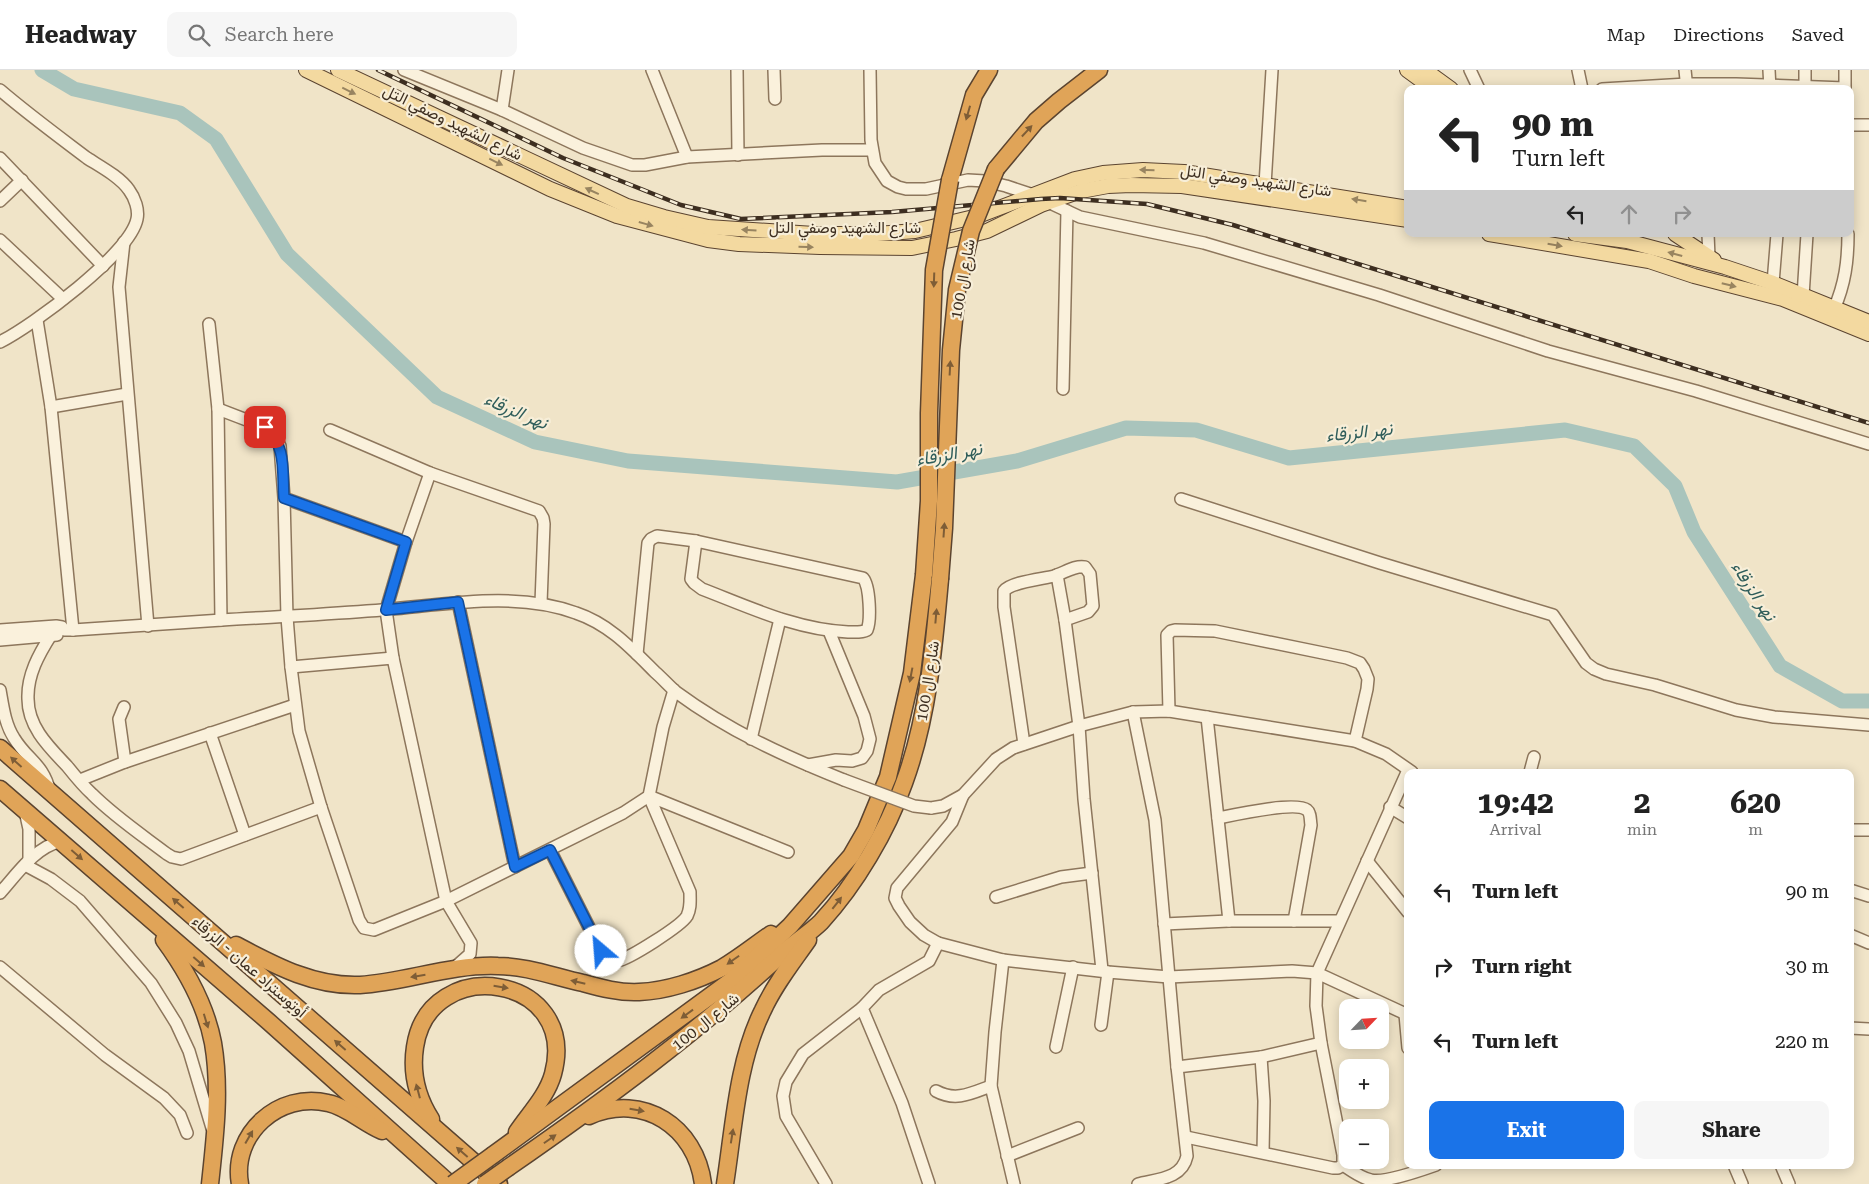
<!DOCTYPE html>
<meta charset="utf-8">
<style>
:root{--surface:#fff;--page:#f6f6f6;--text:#222;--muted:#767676;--line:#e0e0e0;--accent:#1a73e8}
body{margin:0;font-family:"Roboto Serif",Vazirmatn,serif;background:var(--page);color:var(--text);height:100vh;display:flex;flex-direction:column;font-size:19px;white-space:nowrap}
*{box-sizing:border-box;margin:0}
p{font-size:16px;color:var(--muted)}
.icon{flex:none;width:28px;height:28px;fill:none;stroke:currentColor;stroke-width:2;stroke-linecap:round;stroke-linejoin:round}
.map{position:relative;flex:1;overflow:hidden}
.details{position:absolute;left:1404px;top:699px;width:450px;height:400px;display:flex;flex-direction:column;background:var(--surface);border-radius:10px;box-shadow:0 2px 12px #0003}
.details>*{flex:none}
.hud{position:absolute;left:1404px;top:15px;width:450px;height:152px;border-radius:10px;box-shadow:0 2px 12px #0003;background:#fff;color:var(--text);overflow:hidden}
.needle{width:32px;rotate:65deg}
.fabs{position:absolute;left:1339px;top:929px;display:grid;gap:10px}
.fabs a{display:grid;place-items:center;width:50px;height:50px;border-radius:10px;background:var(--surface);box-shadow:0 2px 12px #0003;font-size:25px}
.pin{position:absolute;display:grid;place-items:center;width:42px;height:42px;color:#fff;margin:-21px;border-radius:10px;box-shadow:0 2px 8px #0006}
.me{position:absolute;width:55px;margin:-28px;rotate:333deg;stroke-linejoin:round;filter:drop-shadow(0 0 4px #0008)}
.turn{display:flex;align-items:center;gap:18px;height:105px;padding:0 25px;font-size:22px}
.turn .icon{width:65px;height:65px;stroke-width:2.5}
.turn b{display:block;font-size:35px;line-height:42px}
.lanes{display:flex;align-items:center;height:48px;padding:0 25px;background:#0003;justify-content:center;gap:25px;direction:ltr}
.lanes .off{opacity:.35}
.eta{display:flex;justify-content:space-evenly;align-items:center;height:85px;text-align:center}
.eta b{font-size:30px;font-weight:700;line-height:35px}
.action{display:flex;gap:10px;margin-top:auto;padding:10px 25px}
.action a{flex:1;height:58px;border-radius:10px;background:var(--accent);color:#fff;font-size:20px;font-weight:700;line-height:58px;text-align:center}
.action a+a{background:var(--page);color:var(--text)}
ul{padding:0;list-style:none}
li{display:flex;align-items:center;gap:15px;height:75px;padding:0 25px}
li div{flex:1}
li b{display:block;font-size:19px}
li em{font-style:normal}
header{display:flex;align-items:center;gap:30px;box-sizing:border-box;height:70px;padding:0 25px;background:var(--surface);border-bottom:1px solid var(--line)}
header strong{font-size:24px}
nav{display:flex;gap:28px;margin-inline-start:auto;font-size:18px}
.search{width:350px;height:45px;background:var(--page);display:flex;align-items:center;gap:12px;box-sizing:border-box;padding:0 18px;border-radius:10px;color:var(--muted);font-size:19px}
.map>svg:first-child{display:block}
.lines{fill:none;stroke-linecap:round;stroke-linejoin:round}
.river{stroke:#a9c4bc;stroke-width:15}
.minor-casing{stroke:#8d765c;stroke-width:14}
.major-casing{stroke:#5b4430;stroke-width:16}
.highway-casing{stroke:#5b4430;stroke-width:19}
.minor{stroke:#faf1dc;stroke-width:11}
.major{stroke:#f3d9a0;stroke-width:14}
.highway{stroke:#e0a458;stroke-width:16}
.rail-casing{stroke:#3d2e20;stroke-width:4.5}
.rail{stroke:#f7eed8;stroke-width:2.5;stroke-dasharray:8;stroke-linecap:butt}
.minor-bridge-casing{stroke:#8d765c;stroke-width:14;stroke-linecap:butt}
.highway-bridge-casing{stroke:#5b4430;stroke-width:19;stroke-linecap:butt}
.minor-bridge{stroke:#faf1dc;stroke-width:11}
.highway-bridge{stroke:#e0a458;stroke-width:16}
.oneway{fill:#988460}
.oneway2{fill:#7e5d36}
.route-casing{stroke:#114b97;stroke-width:12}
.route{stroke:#1a73e8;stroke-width:9}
.labels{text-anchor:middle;stroke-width:4.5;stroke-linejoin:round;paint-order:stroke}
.street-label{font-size:16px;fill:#3d2e20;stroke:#f7eed8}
.water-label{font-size:18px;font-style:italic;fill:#2f5d5a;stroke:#f7eed8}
</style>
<header>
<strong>Headway</strong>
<div class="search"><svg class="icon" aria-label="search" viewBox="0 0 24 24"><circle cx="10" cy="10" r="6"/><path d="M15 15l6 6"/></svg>Search here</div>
<nav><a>Map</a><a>Directions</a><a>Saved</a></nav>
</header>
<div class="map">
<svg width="1869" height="1114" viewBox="0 0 1869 1114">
<rect width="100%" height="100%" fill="#f0e4c8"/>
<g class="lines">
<polyline class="river" points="42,0 74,19 180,43 216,69 287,184 437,327 535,372 628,391 897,412 1017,391 1126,358 1196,360 1289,388 1565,360 1634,376 1675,416 1694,462 1780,596 1842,631 1869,631"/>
<g class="minor-casing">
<g id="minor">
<polyline points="404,0 502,40 583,78 632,95 645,95 687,87 822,80 872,80"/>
<polyline points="652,0 687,87"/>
<polyline points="737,0 738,85"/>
<polyline points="774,0 775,29"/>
<polyline points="870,0 871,70 875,93 887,111 898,117 906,119 926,119 968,110 985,111 1006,116 1033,125 1080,147 1204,173 1379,225 1548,281 1696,321 1869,374"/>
<polyline points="1470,0 1479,19"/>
<polyline points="1578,0 1582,19"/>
<polyline points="1685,0 1687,19"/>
<polyline points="1769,0 1770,19"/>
<polyline points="1845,0 1845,19"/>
<polyline points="1602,19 1687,14 1736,14 1845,18"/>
<polyline points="1805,19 1805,0"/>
<path d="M0,20C28,44 58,66 87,88C101,97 120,107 129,120C135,128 139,140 137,149C130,184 32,256 0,272"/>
<polyline points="502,40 508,0"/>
<polyline points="1850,55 1869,55"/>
<polyline points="0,88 103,196"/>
<polyline points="1265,115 1272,0"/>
<polyline points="0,131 22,110"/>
<polyline points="1708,164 1709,187"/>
<polyline points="0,170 63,229"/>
<polyline points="124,172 119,217 148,556"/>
<polyline points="1773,213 1777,164"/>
<polyline points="1803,226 1807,164"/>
<path d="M1834,239C1845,214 1848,191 1848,164"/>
<polyline points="37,250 51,337 73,560"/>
<polyline points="209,254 218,339 221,550"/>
<polyline points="1063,319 1067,141"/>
<polyline points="51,337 127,324"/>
<polyline points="218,339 265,357 273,363 280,376 284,428 287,547 291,597 299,661 321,737 359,850 364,858 374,860 446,831 623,743 649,726 663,657 674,620"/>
<polyline points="330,360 430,403 539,441 543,448 544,454 541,533"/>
<polyline points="430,403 406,472 386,540 393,588 446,831 471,873 470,884 453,899"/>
<polyline points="284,428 406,472"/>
<polyline points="1181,429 1380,493 1553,545 1586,593 1594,599 1606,604 1655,615 1736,640 1774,647 1869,655"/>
<path d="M696,471L863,508C870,516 871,551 867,560C861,563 855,562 848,562C797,560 749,537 702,519L694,513L691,509Z"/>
<polyline points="1057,505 1065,550 1079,656 1084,729 1102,900"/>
<polyline points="458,532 515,797"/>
<path d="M0,560L56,556L62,557L64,560H73C123,557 172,553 222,550C270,547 318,545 367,541C434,537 512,519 576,543C609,554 631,578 655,602C662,608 669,616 676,622C729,661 784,686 844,710"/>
<path d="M51,565C39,584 27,605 28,629C28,657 49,677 67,696C75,706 83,716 92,724C115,747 142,765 167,784L172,787L181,789L321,737"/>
<polyline points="0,570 57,565"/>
<polyline points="637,584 648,473 651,469 657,466 696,471"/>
<polyline points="291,597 393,588"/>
<path d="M0,620C3,637 5,654 14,668C28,691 43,693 50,722"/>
<polyline points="124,637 119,649 125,692"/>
<polyline points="1169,641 1167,565 1171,561 1175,560 1215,561 1328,584 1347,588 1360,593 1364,599 1368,609 1367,619 1355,671"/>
<path d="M1133,642L1155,750L1177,997L1187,1086C1182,1109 1158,1109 1138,1114"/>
<polyline points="1207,647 1229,851"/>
<polyline points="210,663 245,765"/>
<polyline points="751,669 780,549"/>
<path d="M1024,674L1004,537V521C1011,512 1042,509 1054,506C1064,503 1075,495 1085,497L1090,504L1093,536L1088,542L1065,550"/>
<polyline points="808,695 836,690 852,691 862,688 867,681 870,669 864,646 829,561"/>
<polyline points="1530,702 1534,687"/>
<polyline points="80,710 125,692 295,635"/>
<polyline points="963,725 952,752 897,818 895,828 899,836 910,852 924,865 938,873 1003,890 1108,902 1169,907 1292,901 1317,903 1408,945"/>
<polyline points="649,726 788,782"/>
<polyline points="1390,737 1408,748"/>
<polyline points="931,738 943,736 963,725 996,689 1013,678 1079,656 1133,642 1169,641 1355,671 1386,684 1412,702"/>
<polyline points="25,741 29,759 29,791"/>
<path d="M1218,748C1233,745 1296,731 1307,740C1311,743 1310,750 1311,755L1294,851"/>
<polyline points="1850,760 1869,760"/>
<path d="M550,780L601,881C605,886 610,891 617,891C629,889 681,856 687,846C691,838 690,831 690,822L649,726"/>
<polyline points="1367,791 1408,842"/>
<polyline points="25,795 51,809 80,831 151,913 176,953 189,981 212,1058"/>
<polyline points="1850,820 1869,826"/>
<path d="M0,823C17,804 34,778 61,771"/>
<polyline points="996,827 1061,807 1092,803"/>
<polyline points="1164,854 1229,851 1339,851"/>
<polyline points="1850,865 1869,873"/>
<polyline points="1003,890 995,962 991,1016 1014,1114"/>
<polyline points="0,897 105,985 164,1028 180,1045 187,1063"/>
<polyline points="1405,944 1408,978"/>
<polyline points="1101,955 1108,902"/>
<polyline points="1850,958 1869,959"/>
<polyline points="1056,977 1073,897"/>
<polyline points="1261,987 1264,1031 1263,1082"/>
<polyline points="1177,997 1261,987 1321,973"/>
<path d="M936,1021C956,1032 972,1023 991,1016"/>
<polyline points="1186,1067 1333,1098 1338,1098 1343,1095 1343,1085 1321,973 1316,936 1317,903 1408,700"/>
<polyline points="1007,1086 1078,1058"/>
<path d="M1343,1095C1352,1101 1361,1108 1371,1110C1384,1113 1422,1100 1436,1095"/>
<polyline points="1734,1095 1742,1114"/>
<polyline points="1781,1095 1789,1114"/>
<polyline points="826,1114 786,1046 783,1026 786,1012 803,984 862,938"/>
<polyline points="929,1114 902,1033 862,938 879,920 929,891 938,873"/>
</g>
</g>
<g class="major-casing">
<g id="major">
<polyline points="306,0 550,119 617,146 708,170 739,174 820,177 912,178 956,169 987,161 1041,135 1081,121 1108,116 1131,115 1182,116 1408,150"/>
<polyline points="338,0 627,136 664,147 708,157 814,164 877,164 915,161 978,146 1075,109 1103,103 1143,100 1184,102 1408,138"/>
<polyline points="1407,0 1433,19"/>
<polyline points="1425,0 1451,19"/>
<polyline points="1489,164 1649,191 1694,206 1783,229 1869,264"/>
<polyline points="1575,164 1627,171 1725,197 1773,213 1869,252"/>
<polyline points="1675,164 1714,190"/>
</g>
</g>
<g class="highway-casing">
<g id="highway">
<polyline points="996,99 1036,51 1059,31 1099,0"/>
<polyline points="950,110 974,25 989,0"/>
<polyline points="0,678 499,1114"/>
<polyline points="0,719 269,952 450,1114"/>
<path d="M164,870C186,900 206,936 213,973C221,1019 215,1068 210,1114"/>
<path d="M236,875C274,895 314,917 360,915C406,912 451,894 498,896C527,896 555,907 583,913C601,918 620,923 639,922C666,921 697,911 722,898C739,888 755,875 771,864"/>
<path d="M589,1046C643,1022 696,1057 703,1114"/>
<path d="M431,1049C417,1027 411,1003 415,977C429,882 580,904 553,1004C547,1026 529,1044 517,1062"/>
<polyline points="493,1085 732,910 790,856 851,786 866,760 888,707 912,603 924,505"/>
<path d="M509,1097C604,1031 698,962 783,883C795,872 810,863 821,852C856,814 887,761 904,713C928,648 934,577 940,509"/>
<path d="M240,1114C231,1064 279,1021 328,1033C347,1037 363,1053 382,1061"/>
<path d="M725,1114C734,1057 737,992 763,940C775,914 792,893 808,870"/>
</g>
</g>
<use href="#minor" class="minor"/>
<use href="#major" class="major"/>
<use href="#highway" class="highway"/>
<g class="rail-casing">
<polyline id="rail" points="378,0 563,88 621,111 681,135 741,149 892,142 1041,129 1060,128 1147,134 1233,155 1869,353"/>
</g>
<use href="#rail" class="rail"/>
<g class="minor-bridge-casing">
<polyline id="minor-bridge" points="844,710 914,736 931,738"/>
</g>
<g class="highway-bridge-casing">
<g id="highway-bridge">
<polyline points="924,505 929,431 929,343 934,200 950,110"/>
<polyline points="940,509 944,458 951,280 957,220 971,161 996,99"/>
<polyline points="453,1114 493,1085"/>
<polyline points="485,1114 509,1097"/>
</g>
</g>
<use href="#minor-bridge" class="minor-bridge"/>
<use href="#highway-bridge" class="highway-bridge"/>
</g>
<defs><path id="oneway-solid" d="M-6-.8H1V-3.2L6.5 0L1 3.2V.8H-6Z" transform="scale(1.25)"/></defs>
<g class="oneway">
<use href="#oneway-solid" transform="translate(349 21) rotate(26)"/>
<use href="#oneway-solid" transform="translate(496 92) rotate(26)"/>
<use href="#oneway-solid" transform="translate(1147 100) rotate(-179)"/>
<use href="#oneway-solid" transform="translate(592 121) rotate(-155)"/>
<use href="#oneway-solid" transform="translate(1359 130) rotate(-171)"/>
<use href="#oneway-solid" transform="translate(646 154) rotate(16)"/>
<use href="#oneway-solid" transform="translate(749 160) rotate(-176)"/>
<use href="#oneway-solid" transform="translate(1555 175) rotate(10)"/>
<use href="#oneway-solid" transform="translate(806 177) rotate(2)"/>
<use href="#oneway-solid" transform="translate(1675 184) rotate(-165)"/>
<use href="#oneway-solid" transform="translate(1729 215) rotate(14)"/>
</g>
<g class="oneway2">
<use href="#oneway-solid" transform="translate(968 43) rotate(106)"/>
<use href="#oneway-solid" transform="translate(1027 61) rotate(-47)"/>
<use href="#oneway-solid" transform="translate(934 210) rotate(92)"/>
<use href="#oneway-solid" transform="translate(950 298) rotate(-87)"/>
<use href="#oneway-solid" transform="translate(944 460) rotate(-86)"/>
<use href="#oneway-solid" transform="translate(936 546) rotate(-85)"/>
<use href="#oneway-solid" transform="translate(911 605) rotate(101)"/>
<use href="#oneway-solid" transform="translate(16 692) rotate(-138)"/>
<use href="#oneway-solid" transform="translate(77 785) rotate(41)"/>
<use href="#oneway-solid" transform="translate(178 833) rotate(-139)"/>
<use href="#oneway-solid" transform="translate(837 833) rotate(-52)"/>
<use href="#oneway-solid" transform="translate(733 890) rotate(145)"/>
<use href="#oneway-solid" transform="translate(199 892) rotate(41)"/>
<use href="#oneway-solid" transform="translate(418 906) rotate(171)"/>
<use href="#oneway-solid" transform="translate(578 912) rotate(-167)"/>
<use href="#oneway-solid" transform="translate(501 917) rotate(9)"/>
<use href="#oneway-solid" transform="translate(687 944) rotate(144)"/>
<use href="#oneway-solid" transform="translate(206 951) rotate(73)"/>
<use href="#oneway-solid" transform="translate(340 975) rotate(-139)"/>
<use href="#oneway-solid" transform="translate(418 1021) rotate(-105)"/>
<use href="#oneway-solid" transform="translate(637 1040) rotate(10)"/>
<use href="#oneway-solid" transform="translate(732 1066) rotate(-81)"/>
<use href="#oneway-solid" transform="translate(249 1067) rotate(-60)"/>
<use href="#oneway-solid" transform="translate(550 1069) rotate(-35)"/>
<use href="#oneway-solid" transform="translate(462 1082) rotate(-139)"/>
</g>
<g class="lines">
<g class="route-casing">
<path id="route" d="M265,357C287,376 282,401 284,428L406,472L386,540L458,532L515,797L550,780L601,881"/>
</g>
<use href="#route" class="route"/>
</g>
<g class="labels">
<g class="street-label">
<text transform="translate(453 52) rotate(26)" y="6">شارع الشهيد وصفي التل</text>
<text transform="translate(1256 110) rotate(8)" y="6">شارع الشهيد وصفي التل</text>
<text x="845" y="163">شارع الشهيد وصفي التل</text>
<text transform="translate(962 209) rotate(-80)" y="6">شارع ال 100</text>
<text transform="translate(927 611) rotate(-81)" y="6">شارع ال 100</text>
<text transform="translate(250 896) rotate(41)" y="6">أوتوستراد عمان - الزرقاء</text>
<text transform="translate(705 951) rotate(-39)" y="6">شارع ال 100</text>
</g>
<g class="water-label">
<text transform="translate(516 341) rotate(23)" y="6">نهر الزرقاء</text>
<text transform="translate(1359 362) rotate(-6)" y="6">نهر الزرقاء</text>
<text transform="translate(949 384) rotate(-10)" y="6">نهر الزرقاء</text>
<text transform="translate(1754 521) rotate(57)" y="6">نهر الزرقاء</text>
</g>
</g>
</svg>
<div class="fabs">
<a><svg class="needle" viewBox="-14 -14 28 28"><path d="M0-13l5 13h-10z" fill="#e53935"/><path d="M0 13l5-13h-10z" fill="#767676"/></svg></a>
<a>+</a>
<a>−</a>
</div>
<div class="pin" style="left:265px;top:357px;background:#d93025"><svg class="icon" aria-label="arrive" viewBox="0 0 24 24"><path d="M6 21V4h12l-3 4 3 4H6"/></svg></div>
<svg class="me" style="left:601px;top:881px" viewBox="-20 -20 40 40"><circle r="19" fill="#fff"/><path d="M0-13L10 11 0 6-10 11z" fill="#1a73e8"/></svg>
<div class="hud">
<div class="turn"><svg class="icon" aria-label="left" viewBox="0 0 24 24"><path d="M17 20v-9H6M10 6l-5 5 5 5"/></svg><div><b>90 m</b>Turn left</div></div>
<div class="lanes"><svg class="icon" aria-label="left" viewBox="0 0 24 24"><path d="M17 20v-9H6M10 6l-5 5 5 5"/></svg><svg class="icon off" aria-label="ahead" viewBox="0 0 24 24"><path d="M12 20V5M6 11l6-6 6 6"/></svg><svg class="icon off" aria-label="right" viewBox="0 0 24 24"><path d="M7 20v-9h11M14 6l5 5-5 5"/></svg></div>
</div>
<section class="details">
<div class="eta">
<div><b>19:42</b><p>Arrival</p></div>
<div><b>2</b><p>min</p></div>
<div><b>620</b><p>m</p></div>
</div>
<ul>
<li><svg class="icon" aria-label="left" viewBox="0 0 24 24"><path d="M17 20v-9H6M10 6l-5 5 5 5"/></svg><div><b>Turn left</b></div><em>90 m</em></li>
<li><svg class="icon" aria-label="right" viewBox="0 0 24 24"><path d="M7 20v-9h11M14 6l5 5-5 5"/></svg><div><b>Turn right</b></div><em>30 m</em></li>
<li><svg class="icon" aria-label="left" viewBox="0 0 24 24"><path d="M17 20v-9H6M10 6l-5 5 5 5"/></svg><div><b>Turn left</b></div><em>220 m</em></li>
</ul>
<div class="action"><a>Exit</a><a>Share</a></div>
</section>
</div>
